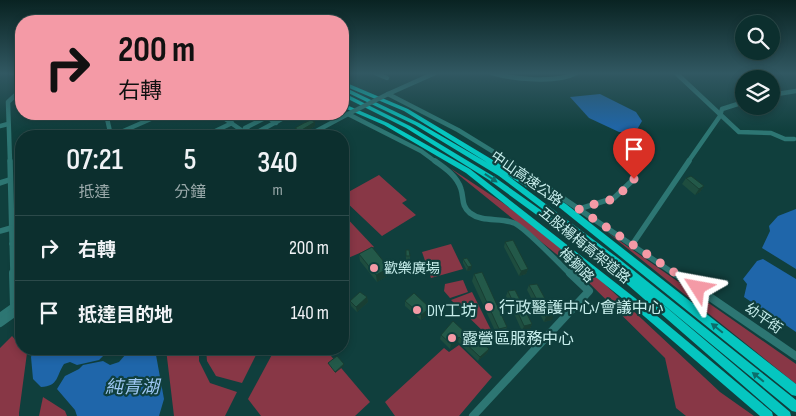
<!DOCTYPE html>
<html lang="zh-TW">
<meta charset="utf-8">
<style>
:root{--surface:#0c2f2e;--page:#1a3b3a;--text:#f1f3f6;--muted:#9aa9aa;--line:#2c4a4a}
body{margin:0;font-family:"Sofia Sans Condensed","Noto Sans TC",sans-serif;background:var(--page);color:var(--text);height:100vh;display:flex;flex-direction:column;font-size:19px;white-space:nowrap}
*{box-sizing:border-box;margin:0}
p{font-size:16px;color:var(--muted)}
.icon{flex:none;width:28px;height:28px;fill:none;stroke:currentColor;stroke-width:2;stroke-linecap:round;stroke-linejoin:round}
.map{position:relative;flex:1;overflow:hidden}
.sheet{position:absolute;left:15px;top:130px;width:334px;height:225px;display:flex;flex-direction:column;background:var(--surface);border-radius:20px;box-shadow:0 2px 8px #0003,0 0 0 1px var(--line)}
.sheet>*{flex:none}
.hud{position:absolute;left:15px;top:15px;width:334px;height:105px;border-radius:20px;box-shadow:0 2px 8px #0003,0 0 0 1px var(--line);background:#f49aa6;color:#111;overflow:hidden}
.buttons{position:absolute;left:735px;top:15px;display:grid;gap:10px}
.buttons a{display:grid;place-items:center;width:45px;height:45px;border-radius:50%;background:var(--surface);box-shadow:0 2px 8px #0003,0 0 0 1px var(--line);font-size:25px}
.pin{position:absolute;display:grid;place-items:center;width:42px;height:42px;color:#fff;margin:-51px -21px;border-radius:50% 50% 50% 0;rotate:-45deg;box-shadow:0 0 5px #0007}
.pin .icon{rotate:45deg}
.me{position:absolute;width:55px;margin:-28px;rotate:304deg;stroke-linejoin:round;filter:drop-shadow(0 0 4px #0008)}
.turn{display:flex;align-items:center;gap:18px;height:105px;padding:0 20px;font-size:22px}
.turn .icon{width:65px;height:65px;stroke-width:2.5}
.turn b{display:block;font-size:35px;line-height:42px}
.eta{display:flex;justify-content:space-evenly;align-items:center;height:85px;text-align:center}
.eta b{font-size:30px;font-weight:600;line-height:35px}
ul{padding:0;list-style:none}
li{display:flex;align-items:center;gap:15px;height:65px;padding:0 20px;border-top:1px solid var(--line)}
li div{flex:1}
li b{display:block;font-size:19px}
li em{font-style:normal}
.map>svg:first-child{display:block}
.green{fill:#883746}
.water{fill:#1f66aa}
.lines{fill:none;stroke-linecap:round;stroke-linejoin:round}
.minor-far2{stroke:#2d7673;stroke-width:4.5}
.minor-far1{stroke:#2d7673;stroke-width:5.5}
.minor{stroke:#2d7673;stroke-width:8}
.highway{fill:#05c6c0;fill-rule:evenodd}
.minor-bridge{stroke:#2d7673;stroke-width:4.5}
.wall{fill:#1e4d3f}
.shaded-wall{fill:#183e33}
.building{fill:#235949;stroke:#183e33}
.oneway{fill:#0c6e6b}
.route{stroke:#f49aa6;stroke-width:9;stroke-dasharray:0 16.2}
.poi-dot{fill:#f49aa6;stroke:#103f3d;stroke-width:2}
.labels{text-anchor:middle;stroke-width:4.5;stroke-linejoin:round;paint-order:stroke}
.street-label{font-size:14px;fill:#c7eeec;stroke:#103f3d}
.poi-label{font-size:14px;fill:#c7eeec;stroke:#103f3d;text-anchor:start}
.near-poi-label{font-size:16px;fill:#c7eeec;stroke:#103f3d;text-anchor:start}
.near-water-label{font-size:18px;font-style:italic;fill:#9fc7f3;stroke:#103f3d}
</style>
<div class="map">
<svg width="796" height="416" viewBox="0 0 796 416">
<rect width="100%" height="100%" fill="#103f3d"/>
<g class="green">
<polygon points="450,168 503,203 556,243 596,276 720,392 754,416 686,416 676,408 665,358 576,270"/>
<polygon points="379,175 407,200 402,203 416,215 382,236 343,199 343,195"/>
<polygon points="342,213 374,247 348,258 343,257"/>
<polygon points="607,232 796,364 796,384"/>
<polygon points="451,244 463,269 431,278 422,252"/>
<polygon points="463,280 468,292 450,298 444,291 445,284"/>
<polygon points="472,292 494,336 490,338 451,300"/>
<polygon points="12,336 27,353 19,413 19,416 0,416 0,348"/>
<polygon points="459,345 492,377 459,416 395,416 385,402 444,348 449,352"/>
<polygon points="166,349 199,349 199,361 210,383 237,392 225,416 174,416"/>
<polygon points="206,349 259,349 242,383 216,376 207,361"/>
<polygon points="275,349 325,349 370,402 355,416 261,416 248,399"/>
<polygon points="43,397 65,411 67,416 39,416"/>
</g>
<g class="water">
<polygon points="600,94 636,112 642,121 635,133 619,132 589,118 570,97"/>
<polygon points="796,209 796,269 762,248 770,231 769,226 778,216"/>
<polygon points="763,259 796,279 796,332 744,297 747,284 743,279 757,261"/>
<path d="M34,349H110L99,360L77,365L70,362L64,364C56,376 59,386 41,387L33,379L31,357Z"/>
<polygon points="125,349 157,349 156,355 164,399 159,416 77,416 75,410 57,389 65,376 79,369 83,365 103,361 110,365 119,362 126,354"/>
</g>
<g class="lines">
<g class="minor-far2">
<polyline points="11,73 21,73"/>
<polyline points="375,73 387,78"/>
<path d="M492,73C513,79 556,84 576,73"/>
<polyline points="676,73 739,132 771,133 785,139 794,139"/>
<polyline points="388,94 458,130 510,162"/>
<polyline points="388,94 435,73"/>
<polyline points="771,95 796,91"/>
<polyline points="106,114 111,136"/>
<polyline points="218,114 247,134"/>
<polyline points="0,126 8,124"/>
<polyline points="253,134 245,128 267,117 276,123"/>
<polyline points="112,136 162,114"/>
<polyline points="205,136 232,123"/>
<polyline points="250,136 291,114"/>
<polyline points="307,136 348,114 421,151 436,162"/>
<polyline points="10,162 8,102 21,90"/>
<polyline points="688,162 720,116 722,109 744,102"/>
</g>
<g class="minor-far1">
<polyline points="10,161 13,275"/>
<path d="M435,161C445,168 457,176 461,189C464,198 461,206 470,213C483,223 500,217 514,223C523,226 561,265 571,275"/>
<polyline points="508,161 676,275"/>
<polyline points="0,183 9,180"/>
<polyline points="579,209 614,198 634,179"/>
<polyline points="0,231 11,228"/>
<polyline points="12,244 21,240"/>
<polyline points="632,245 689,161"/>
</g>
<g class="minor">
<polyline points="13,273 14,307"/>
<polyline points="675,273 796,356"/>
<polyline points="0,317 21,302"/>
<polyline points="0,323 21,308"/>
<polyline points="473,416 589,291 570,273"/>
</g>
<g class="highway">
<polygon points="342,81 408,109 566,204 796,384 796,396 792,395 560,208 507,175 618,258 796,400 796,412 792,411 653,296 790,412 791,416 778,416 604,264 489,180 406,128 342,96 342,92 410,126 493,176 586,242 499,176 415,125 342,90 342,86 419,123 488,163 404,111 342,85"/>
<polygon points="342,103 388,123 470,169 644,305 772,412 773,416 760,416 638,311 466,173 384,125 342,107"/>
</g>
<polyline class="minor-bridge" points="348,114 388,94"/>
</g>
<g class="wall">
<polygon points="315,122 315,126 301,135 296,132 295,128"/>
<polygon points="686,178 704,186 700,192 695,195 682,184"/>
<polygon points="505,242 528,269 526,274 519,276 504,247"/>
<polygon points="406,250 410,256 410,263 406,263"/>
<polygon points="359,254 389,275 377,282 360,261"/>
<polygon points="463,259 471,270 467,271 463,263"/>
<polygon points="474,274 507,327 505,334 497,335 472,281"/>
<polygon points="529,285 552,320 544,322 527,290"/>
<polygon points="508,291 532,324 530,329 522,331 506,296"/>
<polygon points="367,297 368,302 357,312 351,306 350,301"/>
<polygon points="405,301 429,313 421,320 405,306"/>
<polygon points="441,335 468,335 489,349 487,353 478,361 458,342 450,349 440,339"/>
</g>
<g class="shaded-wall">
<polygon points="315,122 315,126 301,135 300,131"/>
<polygon points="704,186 700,192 695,195 699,189"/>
<polygon points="472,266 471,270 467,271 468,267"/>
<polygon points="389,268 389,275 377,282 376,275"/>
<polygon points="528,269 526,274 519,276 521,271"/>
<polygon points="367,297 368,302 357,312 356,307"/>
<polygon points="430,308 429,313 421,320 421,315"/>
<polygon points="554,315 552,320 544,322 546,317"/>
<polygon points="532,324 530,329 522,331 524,326"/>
<polygon points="459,337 458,342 450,349 451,344"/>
<polygon points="489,349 487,353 478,361 480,357"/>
<polygon points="344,364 344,366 335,373 335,372"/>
</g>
<g class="building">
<polygon points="311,120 315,122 300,131 295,128 304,123"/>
<polygon points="691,176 704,186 699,189 686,178"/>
<polygon points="513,240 528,269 521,271 505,242"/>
<polygon points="372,247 389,268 376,275 359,254"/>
<polygon points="406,250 409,250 410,256 406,256"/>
<polygon points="467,258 472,266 468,267 463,259"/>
<polygon points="482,272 507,327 499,329 474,274"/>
<polygon points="537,284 554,315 546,317 529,285"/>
<polygon points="515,290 532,324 524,326 508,291"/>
<polygon points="360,292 367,297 356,307 350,301"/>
<polygon points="414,293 430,308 421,315 405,301"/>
<polygon points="453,321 468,335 471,332 489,349 480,357 459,337 451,344 441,335"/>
<polygon points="337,356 344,364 335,372 328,363"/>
</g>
<defs><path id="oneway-solid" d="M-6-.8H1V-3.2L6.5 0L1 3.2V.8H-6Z" transform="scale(1.25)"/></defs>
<g class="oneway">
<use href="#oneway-solid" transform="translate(491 178) rotate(34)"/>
<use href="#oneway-solid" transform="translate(717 328) rotate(-141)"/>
<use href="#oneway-solid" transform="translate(758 377) rotate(-141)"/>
</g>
<linearGradient id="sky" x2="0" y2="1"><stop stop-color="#092322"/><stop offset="0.56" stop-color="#315862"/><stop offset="1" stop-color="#315862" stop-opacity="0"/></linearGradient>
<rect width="796" height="131" fill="url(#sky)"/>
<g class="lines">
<path class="route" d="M634,179C627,186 620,196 610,200C600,204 589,204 579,209L698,288"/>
</g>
<g class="poi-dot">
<circle cx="374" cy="268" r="5"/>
<circle cx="489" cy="307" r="5"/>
<circle cx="417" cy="310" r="5"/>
<circle cx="452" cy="338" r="5"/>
</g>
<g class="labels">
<g class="street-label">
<text transform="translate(527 178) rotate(35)" y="5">中山高速公路</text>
<text transform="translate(585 245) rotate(39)" y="5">五股楊梅高架道路</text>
<text transform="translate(577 265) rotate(45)" y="5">梅獅路</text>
<text transform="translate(764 318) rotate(35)" y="5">幼平街</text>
</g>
<g class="poi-label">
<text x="384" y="273">歡樂廣場</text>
</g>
<g class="near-poi-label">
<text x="499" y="313">行政醫護中心/會議中心</text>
<text x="427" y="316">DIY工坊</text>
<text x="462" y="344">露營區服務中心</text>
</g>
<g class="near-water-label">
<text x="132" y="393">純青湖</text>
</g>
</g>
</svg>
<div class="buttons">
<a><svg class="icon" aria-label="search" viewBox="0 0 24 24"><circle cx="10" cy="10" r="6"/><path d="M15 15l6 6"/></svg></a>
<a><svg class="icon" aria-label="layers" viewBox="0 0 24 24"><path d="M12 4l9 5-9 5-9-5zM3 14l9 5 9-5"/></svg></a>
</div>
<div class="pin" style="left:634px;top:179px;background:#d93025"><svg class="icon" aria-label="arrive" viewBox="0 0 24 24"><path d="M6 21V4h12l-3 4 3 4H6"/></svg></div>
<svg class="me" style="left:698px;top:288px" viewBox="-20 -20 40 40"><path d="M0-17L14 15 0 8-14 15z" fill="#f49aa6" stroke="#fff" stroke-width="4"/></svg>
<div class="hud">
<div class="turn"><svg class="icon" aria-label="right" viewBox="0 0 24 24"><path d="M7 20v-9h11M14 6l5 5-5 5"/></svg><div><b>200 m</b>右轉</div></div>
</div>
<section class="sheet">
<div class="eta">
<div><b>07:21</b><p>抵達</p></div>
<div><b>5</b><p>分鐘</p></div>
<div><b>340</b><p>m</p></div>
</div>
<ul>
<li><svg class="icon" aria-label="right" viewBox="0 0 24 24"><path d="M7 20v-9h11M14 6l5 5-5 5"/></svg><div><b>右轉</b></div><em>200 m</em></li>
<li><svg class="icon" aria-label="arrive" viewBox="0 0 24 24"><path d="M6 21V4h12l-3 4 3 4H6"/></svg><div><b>抵達目的地</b></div><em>140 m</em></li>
</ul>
</section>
</div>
